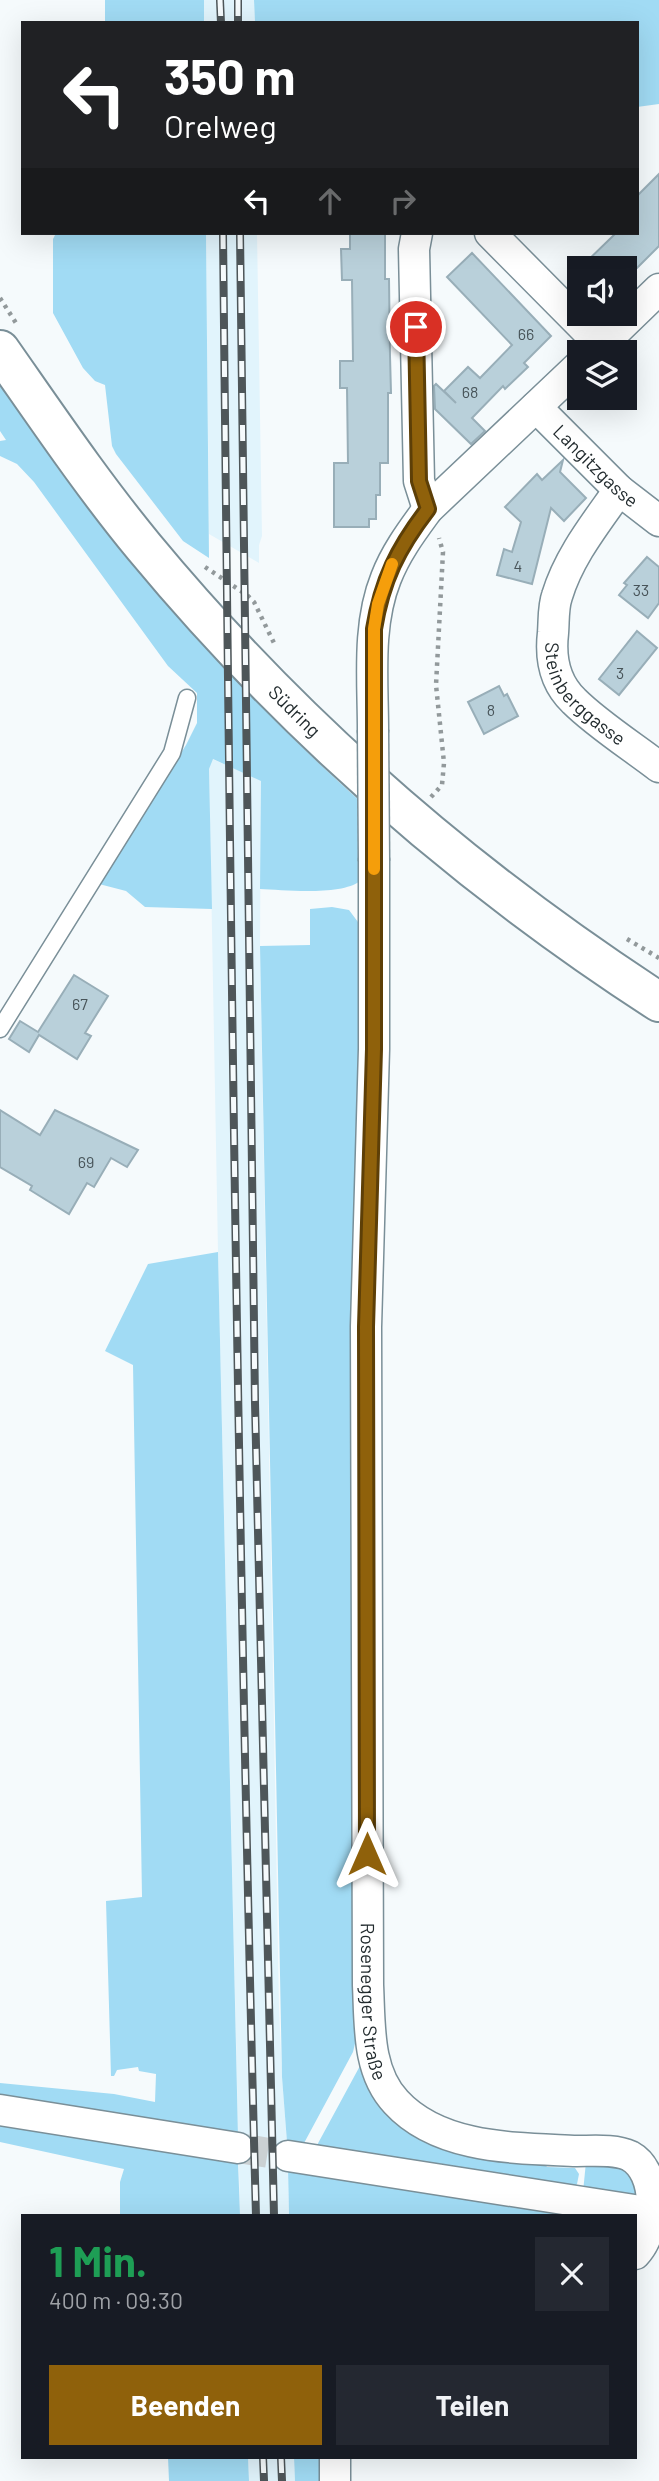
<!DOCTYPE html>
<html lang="de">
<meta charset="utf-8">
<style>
:root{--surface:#171b24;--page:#242831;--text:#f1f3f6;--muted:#9ea1a6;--accent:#8f610b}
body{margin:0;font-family:Barlow,sans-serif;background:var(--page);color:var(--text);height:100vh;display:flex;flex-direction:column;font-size:26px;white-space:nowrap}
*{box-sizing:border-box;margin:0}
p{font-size:23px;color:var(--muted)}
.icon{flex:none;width:38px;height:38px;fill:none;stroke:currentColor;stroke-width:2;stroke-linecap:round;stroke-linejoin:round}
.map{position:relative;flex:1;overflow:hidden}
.side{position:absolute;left:21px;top:2214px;width:616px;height:245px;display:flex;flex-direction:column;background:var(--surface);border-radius:0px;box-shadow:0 7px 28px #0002}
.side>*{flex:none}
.top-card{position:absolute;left:21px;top:21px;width:618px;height:214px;border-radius:0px;box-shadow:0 7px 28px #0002;background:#202124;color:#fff;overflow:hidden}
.tools{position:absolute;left:567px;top:256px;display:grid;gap:14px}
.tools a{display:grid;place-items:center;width:70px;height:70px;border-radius:0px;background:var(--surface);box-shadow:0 7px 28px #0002;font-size:35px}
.pin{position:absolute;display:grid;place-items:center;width:60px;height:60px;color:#fff;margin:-30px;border:4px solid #fff;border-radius:50%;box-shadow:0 2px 7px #0007}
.me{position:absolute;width:77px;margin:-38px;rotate:0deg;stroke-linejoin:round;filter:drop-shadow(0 0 5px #0008)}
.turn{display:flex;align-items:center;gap:24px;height:147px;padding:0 28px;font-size:32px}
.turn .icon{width:91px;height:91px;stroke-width:2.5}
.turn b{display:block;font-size:49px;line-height:60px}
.lanes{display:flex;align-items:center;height:66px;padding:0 28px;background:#0003;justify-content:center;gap:35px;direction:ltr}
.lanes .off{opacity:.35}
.round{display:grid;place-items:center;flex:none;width:74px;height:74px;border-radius:0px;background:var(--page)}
.headline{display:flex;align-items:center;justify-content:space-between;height:119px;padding:0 28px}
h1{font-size:42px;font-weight:700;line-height:52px;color:#1e9e55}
.primary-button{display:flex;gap:14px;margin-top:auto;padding:14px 28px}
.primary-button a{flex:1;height:80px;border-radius:0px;background:var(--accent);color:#fff;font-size:28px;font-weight:700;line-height:80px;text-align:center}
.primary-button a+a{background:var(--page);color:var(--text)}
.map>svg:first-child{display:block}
.built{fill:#e1f4fc}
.green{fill:#a1dbf4}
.building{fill:#b9d0da;stroke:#98aeb8;stroke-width:2}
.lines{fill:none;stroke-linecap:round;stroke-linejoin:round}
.street-tunnel{stroke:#cbd1d3;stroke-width:30;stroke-dasharray:30 15;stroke-linecap:butt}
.lane-casing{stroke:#7a8f98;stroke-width:19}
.street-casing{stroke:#7a8f98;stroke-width:33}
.primary-casing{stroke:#7a8f98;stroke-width:42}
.path{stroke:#92999b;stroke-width:4.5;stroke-dasharray:3.5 5;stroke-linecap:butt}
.lane{stroke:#fff;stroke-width:16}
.street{stroke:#fff;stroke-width:30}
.primary{stroke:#fff;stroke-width:38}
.rail-casing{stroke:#4e5659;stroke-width:8}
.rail{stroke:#f5fafc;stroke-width:5;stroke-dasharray:16;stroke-linecap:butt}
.street-bridge-casing{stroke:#7a8f98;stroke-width:33;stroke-linecap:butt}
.street-bridge{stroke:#fff;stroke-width:30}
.route-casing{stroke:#5d3f07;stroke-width:18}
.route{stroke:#8f610b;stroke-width:12}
.slow{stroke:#f59e0b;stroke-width:12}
.labels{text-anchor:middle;stroke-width:6;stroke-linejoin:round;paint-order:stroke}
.number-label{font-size:16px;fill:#485459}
.street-label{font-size:19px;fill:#222b2e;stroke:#f5fafc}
</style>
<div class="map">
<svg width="659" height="2481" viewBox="0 0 659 2481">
<rect width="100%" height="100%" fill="#f5fafc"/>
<g class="built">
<polygon points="204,0 254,0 255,23 204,23"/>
<polygon points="206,233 257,233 262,536 259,545 259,563 209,534"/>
<polygon points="212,759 261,780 260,946 279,2007 282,2077 287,2142 289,2215 240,2215 218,1252 209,769"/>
<polygon points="248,2457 294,2457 295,2481 249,2481"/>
</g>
<g class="green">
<rect x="105" y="0" width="99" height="23"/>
<polygon points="254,0 659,0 659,104 637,107 637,23 255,23"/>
<polygon points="56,233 206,233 209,558 183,541 116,454 112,446 105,385 95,381 83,368 53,313 53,239"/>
<path d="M0,382L59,463L56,466C150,589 247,700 362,803L360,881C341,896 284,890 260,889L261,781L213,759L209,769L212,909L145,907L126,891L99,884L186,745L197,723V693L168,666L34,482L17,464L0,456V441L6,440L0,431Z"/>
<polygon points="332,907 349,910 358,922 362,934 358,2031 353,2052 303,2145 287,2142 282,2077 260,946 310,945 310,909"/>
<polygon points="218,1252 238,2136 0,2098 0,2083 114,2094 155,2102 156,2074 139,2071 138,2067 117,2070 114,2076 111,2076 106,1901 142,1897 133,1365 105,1351 148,1264"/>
<polygon points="361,2064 372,2088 542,2160 547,2167 575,2168 579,2174 577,2184 574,2187 316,2147"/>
<polygon points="0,2121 238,2161 240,2215 120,2215 120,2182 124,2169 0,2142"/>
<polygon points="586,2162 621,2164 636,2177 636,2194 634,2197 583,2192"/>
<polygon points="288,2168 599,2215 289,2215"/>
<polygon points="168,2457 248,2457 249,2481 169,2481"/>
<polygon points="294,2457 328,2457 328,2481 295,2481"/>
</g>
<g class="building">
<polygon points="659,174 659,246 637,268 580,268 616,233 637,233 637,196"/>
<polygon points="350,233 385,233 385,279 389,279 390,356 391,393 388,393 388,463 380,463 380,495 376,495 376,519 369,519 369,527 334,527 334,463 348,463 347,388 340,388 340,361 353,361 352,280 342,280 341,249 350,249"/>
<polygon points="472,253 551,336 524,363 528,367 505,389 503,386 472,418 485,431 471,444 435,409 434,386 436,384 456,403 444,391 468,367 480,378 512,345 447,277"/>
<polygon points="563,460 560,472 586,498 564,521 551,508 532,584 497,575 504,549 512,552 521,522 505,507 537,474 542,480"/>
<polygon points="647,557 659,567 659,603 648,618 619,595 627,585 624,583"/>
<polygon points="637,631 657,648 619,695 599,679"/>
<polygon points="499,686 504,696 507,694 518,716 484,734 468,702"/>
<polygon points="74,975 108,996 85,1033 91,1036 77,1059 39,1035 29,1052 9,1039 20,1021 38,1032"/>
<polygon points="0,1110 40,1135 55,1110 138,1150 127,1167 111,1158 94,1187 87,1183 69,1214 30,1190 32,1186 0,1167"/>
</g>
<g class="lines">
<polyline class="street-tunnel" points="238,2148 288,2156"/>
<g class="lane-casing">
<polyline id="lane" points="0,1029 172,753 187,698"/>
</g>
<g class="street-casing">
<g id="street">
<polyline points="417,233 414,249 419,481 428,509"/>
<polyline points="490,233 601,345"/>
<polyline points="594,352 659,289"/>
<path id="s1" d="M536,407L619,490L659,521"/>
<path id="s2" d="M619,490C596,523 569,556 557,596C553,607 554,621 553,633C550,659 555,683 574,701C597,724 633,747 659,767"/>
<path d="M373,730C373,680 367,625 386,578C396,552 412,531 428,509L579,366"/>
<path id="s3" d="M374,861V1049L366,1327L368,1985C370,2025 367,2071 396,2102C440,2150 518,2148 577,2151C594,2151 615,2149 630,2156C659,2172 658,2230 635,2254"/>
<polyline points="0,2110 238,2148"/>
<polyline points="288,2156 659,2214"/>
<polyline points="335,2481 335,2457"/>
</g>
</g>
<g class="primary-casing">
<g id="primary">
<path id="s4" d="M0,350C47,417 92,484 144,547C293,727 463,875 659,1002"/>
</g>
</g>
<g class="path">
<polyline points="0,298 16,323"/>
<polyline points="205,567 247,595 254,602 274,643"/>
<polyline points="431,797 442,785 444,763 436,685 443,552 439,538"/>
<polyline points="627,939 659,958"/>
</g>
<use href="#lane" class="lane"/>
<use href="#street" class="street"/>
<use href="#primary" class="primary"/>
<g class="rail-casing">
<g id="rail">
<polyline points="220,0 221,23"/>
<polyline points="238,0 238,23"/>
<path d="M223,233C230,894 238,1555 256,2216"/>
<polyline points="240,233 255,1403 274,2216"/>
<polyline points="263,2457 264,2481"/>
<polyline points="281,2457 282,2481"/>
</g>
</g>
<use href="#rail" class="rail"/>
<g class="street-bridge-casing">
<polyline id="street-bridge" points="373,730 374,861"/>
</g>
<use href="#street-bridge" class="street-bridge"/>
</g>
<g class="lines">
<g class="route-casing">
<path id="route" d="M367,1854L366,1327L374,1049V629C382,580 398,548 428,509L419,481L416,327"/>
</g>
<use href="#route" class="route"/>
<polyline class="slow" points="374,869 374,629 378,604 392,564"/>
</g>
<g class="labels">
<g class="number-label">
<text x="526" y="340">66</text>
<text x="470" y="398">68</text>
<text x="518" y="572">4</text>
<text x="641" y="596">33</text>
<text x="620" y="679">3</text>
<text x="491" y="716">8</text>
<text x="80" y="1010">67</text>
<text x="86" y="1168">69</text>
</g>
<g class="street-label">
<text dy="7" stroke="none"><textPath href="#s1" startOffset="84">Langitzgasse</textPath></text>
<text dy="7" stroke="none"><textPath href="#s2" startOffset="234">Steinberggasse</textPath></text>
<text dy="7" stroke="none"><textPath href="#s4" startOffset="467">Südring</textPath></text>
<text dy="7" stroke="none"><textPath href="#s3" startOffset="1141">Rosenegger Straße</textPath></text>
</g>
</g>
</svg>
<div class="tools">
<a><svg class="icon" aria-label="sound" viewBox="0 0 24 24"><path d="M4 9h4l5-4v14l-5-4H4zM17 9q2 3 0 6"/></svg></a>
<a><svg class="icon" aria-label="layers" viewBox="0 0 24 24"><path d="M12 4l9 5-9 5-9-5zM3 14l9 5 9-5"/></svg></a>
</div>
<div class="pin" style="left:416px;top:327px;background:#d93025"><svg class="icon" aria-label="arrive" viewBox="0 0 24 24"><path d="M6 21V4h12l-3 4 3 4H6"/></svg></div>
<svg class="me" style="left:367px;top:1854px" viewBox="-20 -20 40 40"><path d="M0-17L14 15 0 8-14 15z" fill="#8f610b" stroke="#fff" stroke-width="4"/></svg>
<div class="top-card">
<div class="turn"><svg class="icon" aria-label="left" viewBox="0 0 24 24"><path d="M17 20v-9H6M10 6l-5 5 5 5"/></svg><div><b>350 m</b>Orelweg</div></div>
<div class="lanes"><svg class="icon" aria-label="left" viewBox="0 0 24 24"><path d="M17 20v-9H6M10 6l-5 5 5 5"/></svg><svg class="icon off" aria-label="ahead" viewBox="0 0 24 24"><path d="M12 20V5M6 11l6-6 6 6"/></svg><svg class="icon off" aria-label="right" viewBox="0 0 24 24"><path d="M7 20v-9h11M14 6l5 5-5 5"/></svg></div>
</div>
<section class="side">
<div class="headline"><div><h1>1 Min.</h1><p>400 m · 09:30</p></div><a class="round"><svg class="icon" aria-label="close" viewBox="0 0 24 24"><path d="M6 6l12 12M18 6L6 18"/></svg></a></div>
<div class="primary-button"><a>Beenden</a><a>Teilen</a></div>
</section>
</div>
